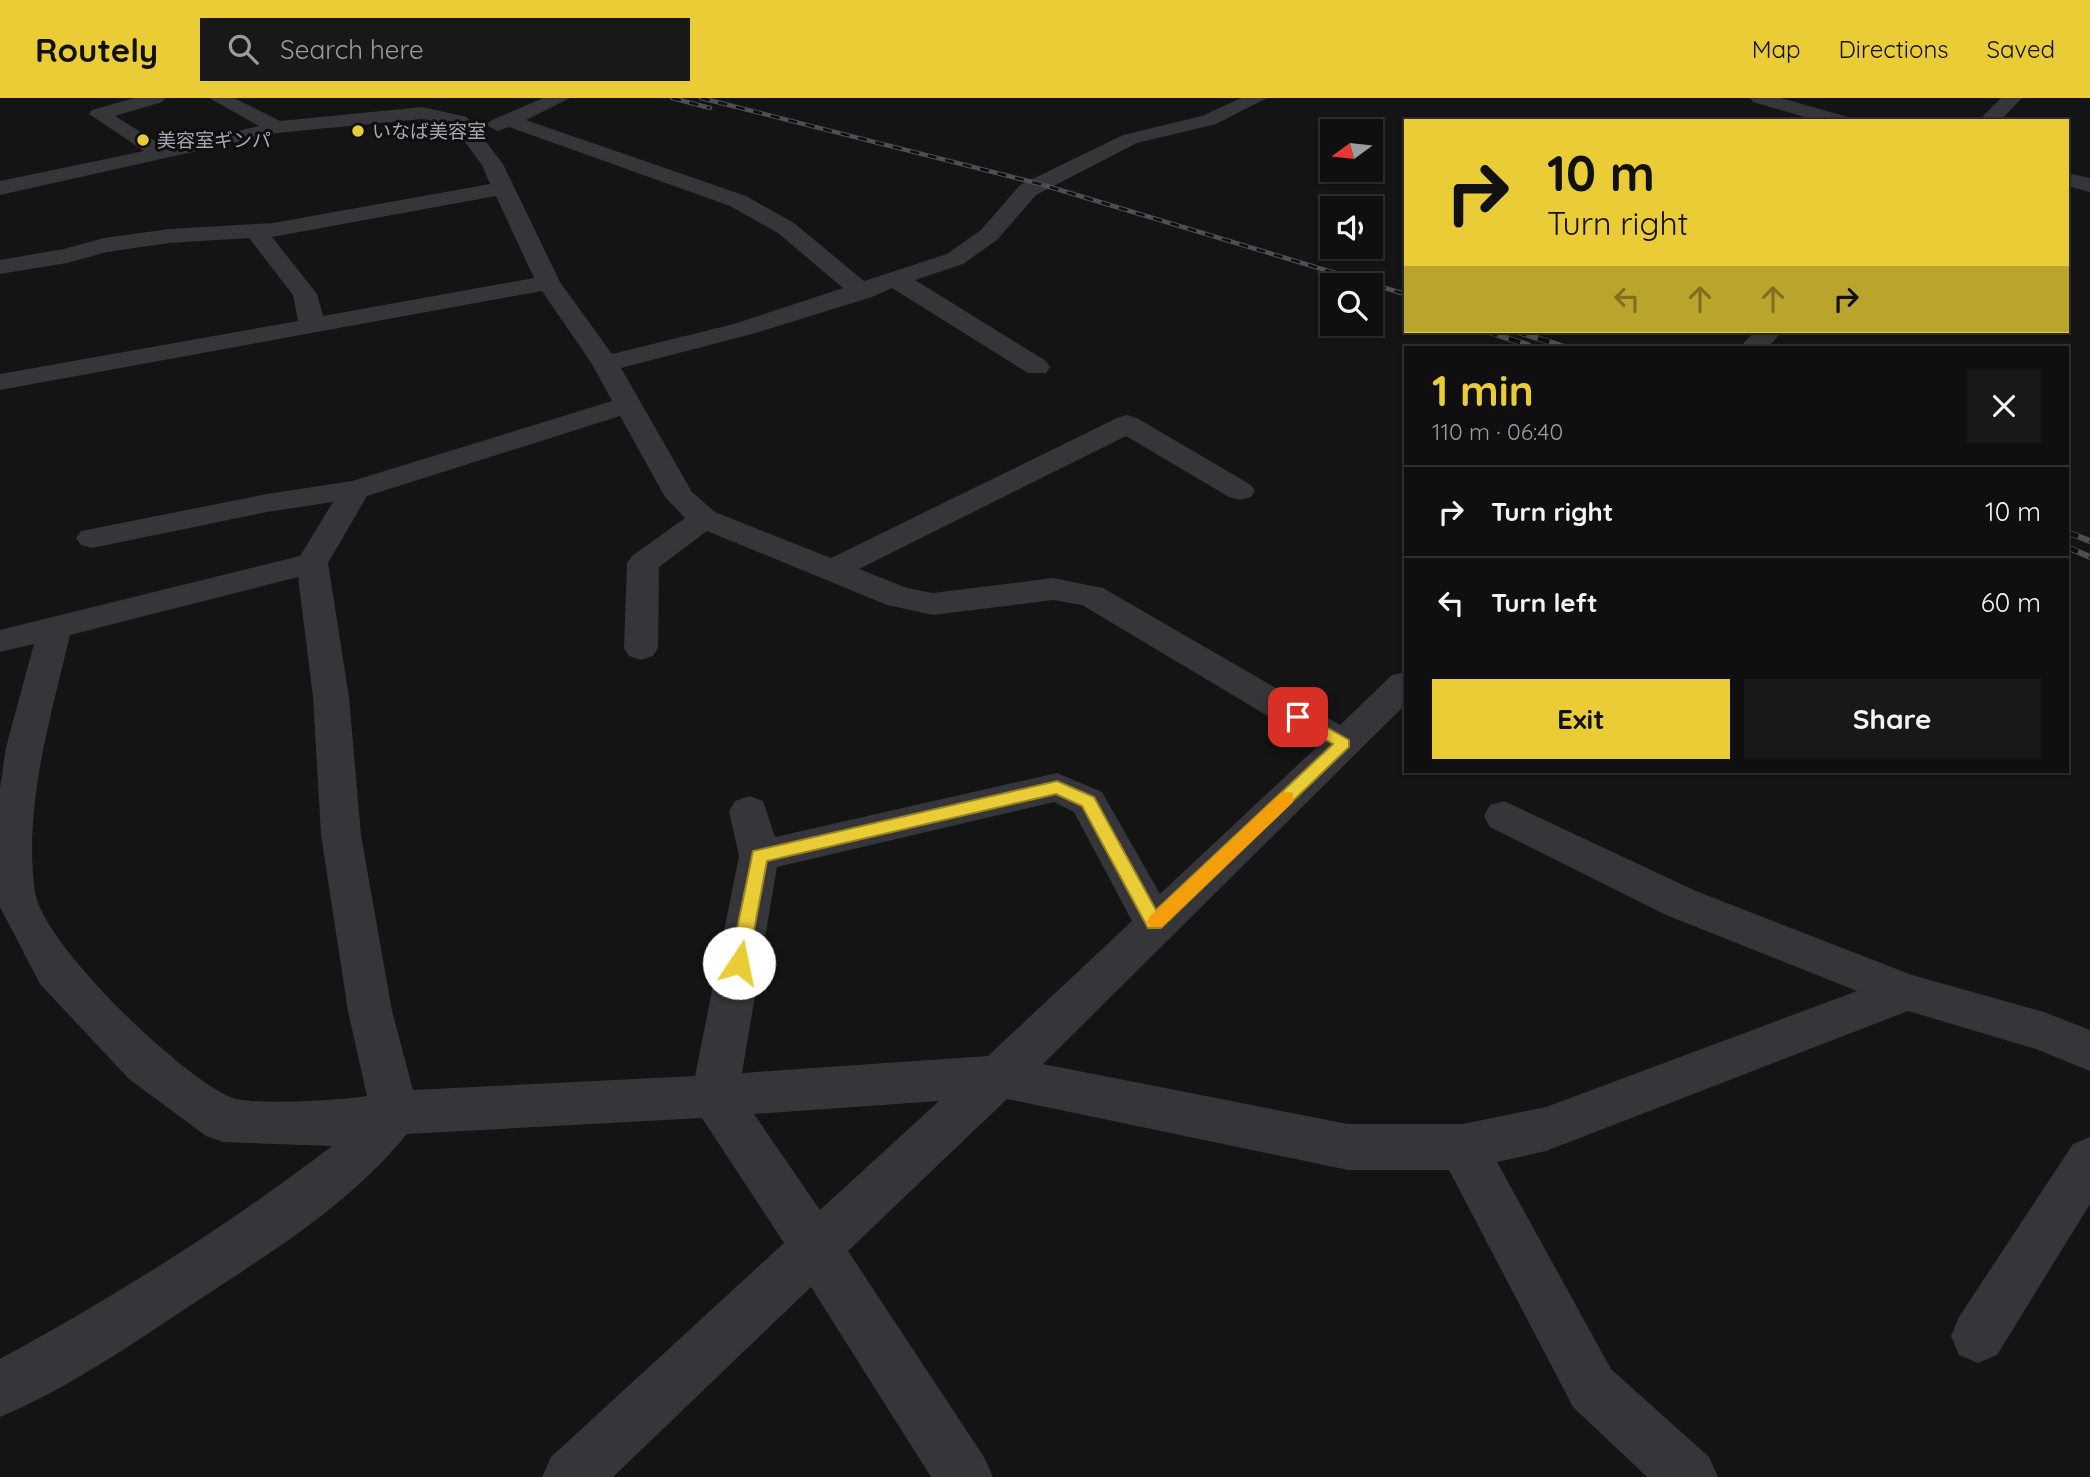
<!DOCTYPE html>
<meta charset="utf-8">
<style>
:root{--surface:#0f0f10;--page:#181819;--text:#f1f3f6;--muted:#9b9c9f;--line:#2f2f30;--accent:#eacd36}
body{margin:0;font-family:Quicksand,"Noto Sans JP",sans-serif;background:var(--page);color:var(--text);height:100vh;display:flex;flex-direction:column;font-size:26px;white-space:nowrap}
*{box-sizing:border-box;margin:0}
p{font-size:23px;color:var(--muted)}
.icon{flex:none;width:38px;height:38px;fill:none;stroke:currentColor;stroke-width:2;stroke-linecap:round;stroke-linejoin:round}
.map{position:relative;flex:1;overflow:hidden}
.panel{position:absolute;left:1404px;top:248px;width:665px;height:427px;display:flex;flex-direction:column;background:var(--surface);border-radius:0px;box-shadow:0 2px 5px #0004,0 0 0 2px var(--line)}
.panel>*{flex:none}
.banner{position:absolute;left:1404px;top:21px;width:665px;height:214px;border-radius:0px;box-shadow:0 2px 5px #0004,0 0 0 2px var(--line);background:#eacd36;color:#111;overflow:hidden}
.needle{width:46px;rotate:255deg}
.buttons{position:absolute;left:1320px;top:21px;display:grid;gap:14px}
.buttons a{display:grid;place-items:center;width:63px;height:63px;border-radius:0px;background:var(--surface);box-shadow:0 2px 5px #0004,0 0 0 2px var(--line);font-size:35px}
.pin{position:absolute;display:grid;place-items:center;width:60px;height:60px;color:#fff;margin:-30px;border-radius:14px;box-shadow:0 4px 10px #0006}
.me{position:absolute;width:77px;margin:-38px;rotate:11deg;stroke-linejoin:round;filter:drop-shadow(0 0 5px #0008)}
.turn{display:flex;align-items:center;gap:24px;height:147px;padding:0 28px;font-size:32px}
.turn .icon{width:91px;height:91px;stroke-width:2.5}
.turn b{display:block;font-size:49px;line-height:60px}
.lanes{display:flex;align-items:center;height:66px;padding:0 28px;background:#0003;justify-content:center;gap:35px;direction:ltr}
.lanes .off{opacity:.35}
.round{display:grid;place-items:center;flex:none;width:74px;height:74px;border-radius:0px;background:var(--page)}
.overview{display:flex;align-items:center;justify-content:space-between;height:119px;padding:0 28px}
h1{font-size:42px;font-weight:700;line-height:52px;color:var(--accent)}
.button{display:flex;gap:14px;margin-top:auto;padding:14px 28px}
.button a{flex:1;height:80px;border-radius:0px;background:var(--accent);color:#111;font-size:28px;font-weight:700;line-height:80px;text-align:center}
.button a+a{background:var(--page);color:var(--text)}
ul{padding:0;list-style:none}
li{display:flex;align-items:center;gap:21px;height:91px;padding:0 28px;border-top:2px solid var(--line)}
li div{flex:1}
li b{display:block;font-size:26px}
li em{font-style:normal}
header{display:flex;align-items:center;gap:42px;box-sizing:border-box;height:98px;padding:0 35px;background:var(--accent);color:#111}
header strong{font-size:33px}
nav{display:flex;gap:38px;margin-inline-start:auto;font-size:24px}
.search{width:490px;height:63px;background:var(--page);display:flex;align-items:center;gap:18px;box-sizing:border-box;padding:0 24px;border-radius:0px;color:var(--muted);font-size:26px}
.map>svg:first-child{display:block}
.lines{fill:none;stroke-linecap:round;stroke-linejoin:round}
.minor{fill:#35353a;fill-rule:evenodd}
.rail-far1-casing{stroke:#4e4e55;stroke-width:4.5}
.rail-casing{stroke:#4e4e55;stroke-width:6}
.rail-far1{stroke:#0f0f10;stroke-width:2.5;stroke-dasharray:9;stroke-linecap:butt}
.rail{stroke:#0f0f10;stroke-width:4.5;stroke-dasharray:12;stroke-linecap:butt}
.route{fill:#eacd36;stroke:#988523;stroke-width:2}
.slow{fill:#f59e0b}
.poi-dot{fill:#eacd36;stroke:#0f0f10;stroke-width:2.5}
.labels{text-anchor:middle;stroke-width:6;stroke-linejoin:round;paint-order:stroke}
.far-poi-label{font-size:19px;fill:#a6a8b5;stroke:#0f0f10;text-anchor:start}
</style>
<header>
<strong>Routely</strong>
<div class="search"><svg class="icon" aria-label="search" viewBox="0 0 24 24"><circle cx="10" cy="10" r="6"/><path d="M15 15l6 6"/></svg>Search here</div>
<nav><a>Map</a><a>Directions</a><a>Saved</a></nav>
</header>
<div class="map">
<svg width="2090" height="1379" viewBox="0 0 2090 1379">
<rect width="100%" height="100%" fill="#141415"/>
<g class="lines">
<g class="minor">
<path d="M134,0H165L162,4L115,18L165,49L259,28L209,0H234L280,23L422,9L467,19L503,66L560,184L612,256L734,226L843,190L778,135L730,108L509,29L497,33L487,27L490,23L543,0H570L526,22L746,98L794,125L864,183L947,156L981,132L1020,87L1123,37L1202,18L1241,0H1267L1216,26L1137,45L1036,97L997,142L963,166L915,182L1046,263L1050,269L1046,275H1028L892,190L872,199L752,236L621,270L692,394L715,414L831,460L1117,320L1127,317L1137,320L1251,387L1255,393L1251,399L1240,402L1229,399L1126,338L859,471L907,490L933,495L1053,480L1103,490L1340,627L1392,577L1405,574V607L1043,966L1348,1026H1463L1546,1009L1857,893L1666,817L1490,729L1484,718L1490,707L1504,703L1696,793L1912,877L2044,914L2090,932V973L2036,951L1908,913L1546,1053L1497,1064L1611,1271L1709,1359L1718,1379H1647L1573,1309L1449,1072H1348L1007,1001L848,1153L984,1359L993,1379H931L811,1189L613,1379H542L551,1359L784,1145L702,1020L407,1036C349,1107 270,1155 194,1205C132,1246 69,1290 0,1319V1261C116,1198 227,1128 332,1048L223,1044L206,1038L129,981L40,886L0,809V690L6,649L34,546L0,554V532L300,458L333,404L267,414L92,450L81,447L76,440L81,433L267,396L352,383L612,303L592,266L542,193L0,292V276L298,223L293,197L249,140L169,145L107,154L67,165L0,176V162L64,151L104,140L169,131L273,125L490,86L482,67L453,28L422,21L277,35L0,97V83L144,53L89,16L92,12ZM496,98L534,180L323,218L317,196L272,139ZM620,318L665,399L685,420L632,458L627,465L624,550L629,558L641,562L653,558L658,550L659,469L707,433L887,507L933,517L1053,502L1082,507L1318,648L1160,796L1102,694L1057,675L775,739L763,703L749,698L735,703L729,713L739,758L695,978L413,992L392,913L361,737L349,599L328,465L367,398ZM298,479L313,599L321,737L348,913L367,998C343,1002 250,1008 230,999C180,977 43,847 35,794C23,708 51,619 70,537ZM1054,704L1074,714L1132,823L988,958L742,975L777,769ZM939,1003L820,1112L754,1016Z"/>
<polygon points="1750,0 1781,0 1848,19 1851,23 1818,23 1753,4"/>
<polygon points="2001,0 2022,0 2000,23 1978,23"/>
<polygon points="2067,75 2090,80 2090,94 2067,88"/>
<polygon points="1755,233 1783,233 1767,250 1739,250"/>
<polygon points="2090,1039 2090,1106 1997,1257 1978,1265 1959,1257 1951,1238 1959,1219 2073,1046"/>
</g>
<g class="rail-far1-casing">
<g id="rail-far1">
<polyline points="672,0 710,10"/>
<polyline points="701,0 1040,86 1405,196"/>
</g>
</g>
<g class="rail-casing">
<g id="rail">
<polyline points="1486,233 1528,247"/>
<polyline points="1515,233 1568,250"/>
<polyline points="2067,434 2090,443"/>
<polyline points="2067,449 2090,459"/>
</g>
</g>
<use href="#rail-far1" class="rail-far1"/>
<use href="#rail" class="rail"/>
</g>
<polygon class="route" points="1298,613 1349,642 1349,649 1161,830 1148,830 1082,708 1056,696 767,763 748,865 739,872 730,865 753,753 1057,683 1094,699 1156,812 1333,646 1292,623 1292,615"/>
<polygon class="slow" points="1287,694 1293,695 1293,704 1162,829 1150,829 1147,824 1150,818 1281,695"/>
<g class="poi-dot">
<circle cx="358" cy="33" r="7"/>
<circle cx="143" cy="42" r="7"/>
</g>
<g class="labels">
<g class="far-poi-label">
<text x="372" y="40">いなば美容室</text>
<text x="157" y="49">美容室ギンパ</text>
</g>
</g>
</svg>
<div class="buttons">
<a><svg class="needle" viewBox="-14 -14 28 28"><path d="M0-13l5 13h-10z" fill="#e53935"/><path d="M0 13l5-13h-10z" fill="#9b9c9f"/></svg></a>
<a><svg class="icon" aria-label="sound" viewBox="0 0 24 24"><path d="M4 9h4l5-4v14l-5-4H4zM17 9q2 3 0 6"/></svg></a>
<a><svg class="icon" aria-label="search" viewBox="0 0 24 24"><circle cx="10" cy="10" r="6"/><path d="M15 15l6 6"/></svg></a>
</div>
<div class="pin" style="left:1298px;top:619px;background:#d93025"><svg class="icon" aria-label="arrive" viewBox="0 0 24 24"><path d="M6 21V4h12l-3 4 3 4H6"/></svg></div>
<svg class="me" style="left:739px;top:865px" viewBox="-20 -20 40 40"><circle r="19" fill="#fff"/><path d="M0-13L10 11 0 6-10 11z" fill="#eacd36"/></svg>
<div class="banner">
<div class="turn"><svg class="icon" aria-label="right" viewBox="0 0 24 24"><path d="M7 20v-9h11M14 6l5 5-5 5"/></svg><div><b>10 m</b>Turn right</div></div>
<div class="lanes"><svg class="icon off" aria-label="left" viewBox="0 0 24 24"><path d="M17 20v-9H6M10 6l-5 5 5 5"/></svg><svg class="icon off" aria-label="ahead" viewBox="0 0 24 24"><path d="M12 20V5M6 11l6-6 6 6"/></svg><svg class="icon off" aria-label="ahead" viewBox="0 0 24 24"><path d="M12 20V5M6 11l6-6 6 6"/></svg><svg class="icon" aria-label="right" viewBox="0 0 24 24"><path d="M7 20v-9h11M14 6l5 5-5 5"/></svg></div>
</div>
<section class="panel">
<div class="overview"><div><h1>1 min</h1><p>110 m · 06:40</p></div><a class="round"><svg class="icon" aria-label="close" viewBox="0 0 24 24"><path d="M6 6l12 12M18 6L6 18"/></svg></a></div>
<ul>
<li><svg class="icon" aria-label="right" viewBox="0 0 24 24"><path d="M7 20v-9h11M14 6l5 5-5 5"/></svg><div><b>Turn right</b></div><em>10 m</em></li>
<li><svg class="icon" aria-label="left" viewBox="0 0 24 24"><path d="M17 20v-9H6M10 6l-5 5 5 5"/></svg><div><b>Turn left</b></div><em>60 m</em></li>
</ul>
<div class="button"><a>Exit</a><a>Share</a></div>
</section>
</div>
